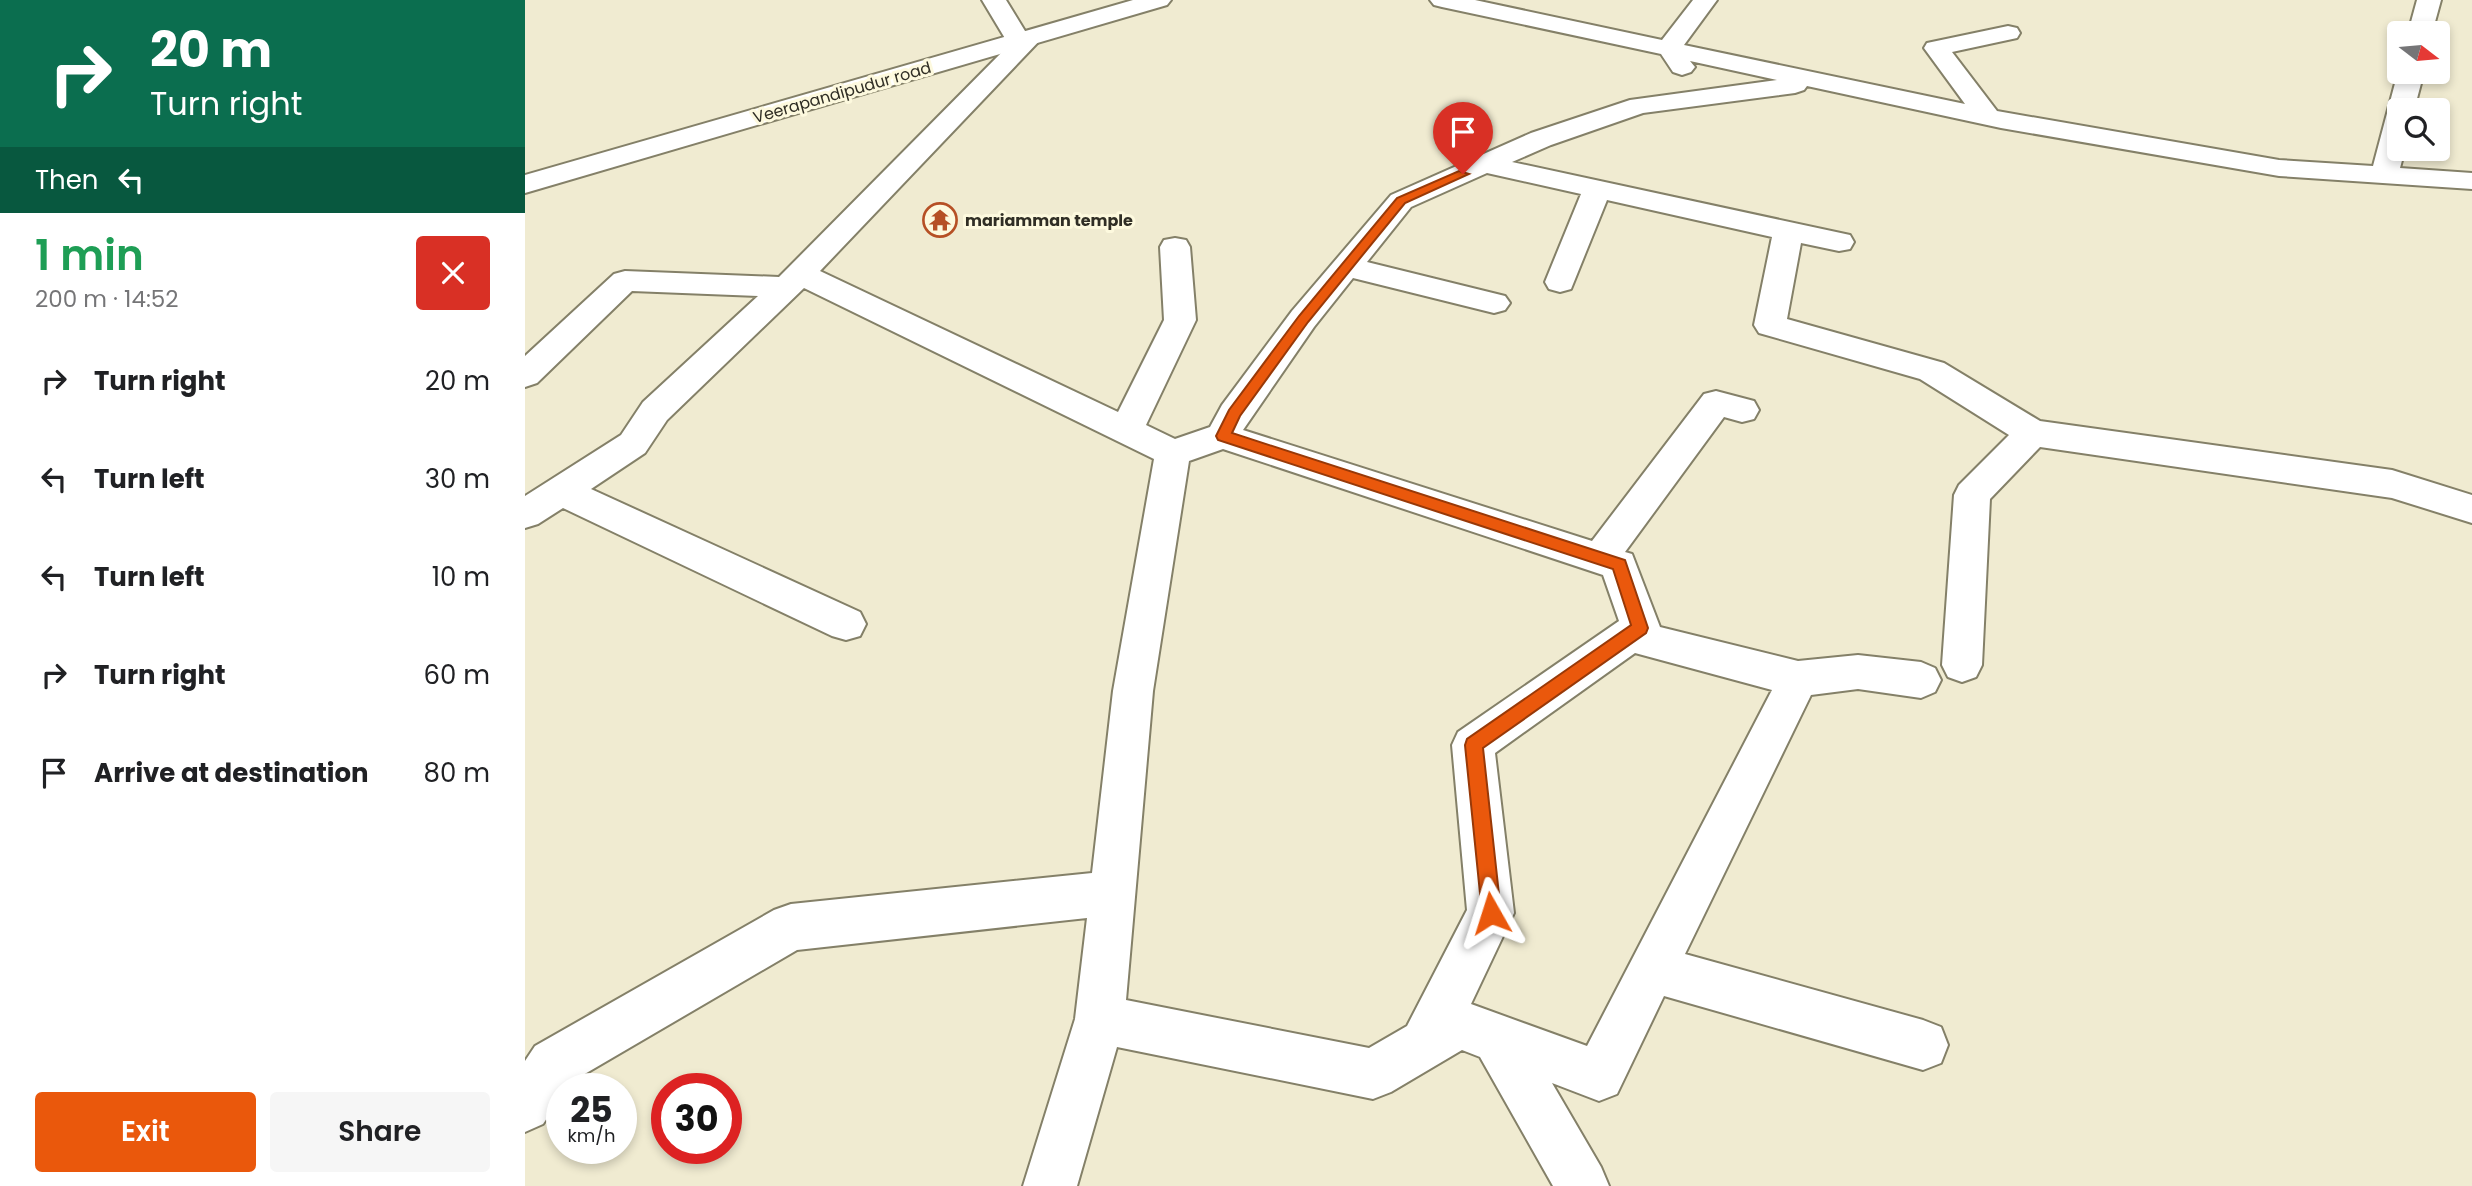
<!DOCTYPE html>
<meta charset="utf-8">
<style>
:root{--surface:#fff;--page:#f6f6f6;--text:#202124;--muted:#757577;--accent:#ea580c}
body{margin:0;font-family:Poppins,sans-serif;background:var(--page);color:var(--text);height:100vh;display:flex;flex-direction:column;font-size:26px;white-space:nowrap}
*{box-sizing:border-box;margin:0}
p{font-size:23px;color:var(--muted)}
.icon{flex:none;width:38px;height:38px;fill:none;stroke:currentColor;stroke-width:2;stroke-linecap:round;stroke-linejoin:round}
.map{position:relative;flex:1;overflow:hidden}
.side{display:flex;flex-direction:column;background:var(--surface);width:525px}
.side>*{flex:none}
.top-card{background:#0b6e4f;color:#fff;overflow:hidden}
.needle{width:46px;rotate:106deg}
.tools{position:absolute;left:1862px;top:21px;display:grid;gap:14px}
.tools a{display:grid;place-items:center;width:63px;height:63px;border-radius:7px;background:var(--surface);box-shadow:0 4px 10px #0003;font-size:35px}
.speed{position:absolute;left:21px;top:1073px;display:flex;gap:14px;font-size:35px;font-weight:700;text-align:center}
.speed>*{display:grid;place-content:center;width:91px;height:91px;border-radius:50%;background:var(--surface);box-shadow:0 4px 10px #0003;line-height:1}
.speed small{font-size:18px;font-weight:400}
.speed .limit{border:10px solid #d22;background:#fff;color:#111}
.pin{position:absolute;display:grid;place-items:center;width:60px;height:60px;color:#fff;margin:-72px -30px;border-radius:50% 50% 50% 0;rotate:-45deg;box-shadow:0 0 7px #0007}
.pin .icon{rotate:45deg}
.me{position:absolute;width:77px;margin:-38px;rotate:354deg;stroke-linejoin:round;filter:drop-shadow(0 0 5px #0008)}
.turn{display:flex;align-items:center;gap:24px;height:147px;padding:0 35px;font-size:32px}
.turn .icon{width:91px;height:91px;stroke-width:2.5}
.turn b{display:block;font-size:49px;line-height:60px}
.then{display:flex;align-items:center;height:66px;padding:0 35px;background:#0003;gap:14px;font-size:26px}
.round{display:grid;place-items:center;flex:none;width:74px;height:74px;border-radius:7px;background:var(--page)}
.headline{display:flex;align-items:center;justify-content:space-between;height:119px;padding:0 35px}
h1{font-size:42px;font-weight:600;line-height:52px;color:#1e9e55}
.primary-button{display:flex;gap:14px;margin-top:auto;padding:14px 35px}
.primary-button a{flex:1;height:80px;border-radius:7px;background:var(--accent);color:#fff;font-size:28px;font-weight:600;line-height:80px;text-align:center}
.primary-button a+a{background:var(--page);color:var(--text)}
ul{padding:0;list-style:none}
li{display:flex;align-items:center;gap:21px;height:98px;padding:0 35px}
li div{flex:1}
li b{display:block;font-size:26px}
li em{font-style:normal}
main{display:flex;flex:1;min-height:0}
.map>svg:first-child{display:block}
.lines{fill:none;stroke-linecap:round;stroke-linejoin:round}
.street-casing{stroke:#848068;stroke-width:4}
.secondary-casing{stroke:#848068;stroke-width:4}
.street{fill:#fff;fill-rule:evenodd}
.secondary{fill:#fff;fill-rule:evenodd}
.route{fill:#ea580c;stroke:#983908;stroke-width:2}
.labels{text-anchor:middle;stroke-width:6;stroke-linejoin:round;paint-order:stroke}
.far-street-label{font-size:16px;fill:#302e25;stroke:#fdf9de}
.far-poi-label{font-size:16px;font-weight:bold;fill:#302e25;stroke:#fdf9de;text-anchor:start}
</style>
<main>
<section class="side">
<div class="top-card">
<div class="turn"><svg class="icon" aria-label="right" viewBox="0 0 24 24"><path d="M7 20v-9h11M14 6l5 5-5 5"/></svg><div><b>20 m</b>Turn right</div></div>
<div class="then">Then<svg class="icon" aria-label="left" viewBox="0 0 24 24"><path d="M17 20v-9H6M10 6l-5 5 5 5"/></svg></div>
</div>
<div class="headline"><div><h1>1 min</h1><p>200 m · 14:52</p></div><a class="round" style="background:#d93025;color:#fff"><svg class="icon" aria-label="close" viewBox="0 0 24 24"><path d="M6 6l12 12M18 6L6 18"/></svg></a></div>
<ul>
<li><svg class="icon" aria-label="right" viewBox="0 0 24 24"><path d="M7 20v-9h11M14 6l5 5-5 5"/></svg><div><b>Turn right</b></div><em>20 m</em></li>
<li><svg class="icon" aria-label="left" viewBox="0 0 24 24"><path d="M17 20v-9H6M10 6l-5 5 5 5"/></svg><div><b>Turn left</b></div><em>30 m</em></li>
<li><svg class="icon" aria-label="left" viewBox="0 0 24 24"><path d="M17 20v-9H6M10 6l-5 5 5 5"/></svg><div><b>Turn left</b></div><em>10 m</em></li>
<li><svg class="icon" aria-label="right" viewBox="0 0 24 24"><path d="M7 20v-9h11M14 6l5 5-5 5"/></svg><div><b>Turn right</b></div><em>60 m</em></li>
<li><svg class="icon" aria-label="arrive" viewBox="0 0 24 24"><path d="M6 21V4h12l-3 4 3 4H6"/></svg><div><b>Arrive at destination</b></div><em>80 m</em></li>
</ul>
<div class="primary-button"><a>Exit</a><a>Share</a></div>
</section>
<div class="map">
<svg width="1947" height="1186" viewBox="0 0 1947 1186">
<rect width="100%" height="100%" fill="#f0ebd1"/>
<g class="lines">
<g class="street-casing">
<g id="street">
<path d="M457,0H481L500,31L515,32L518,37L295,271L593,412L639,320L635,247L639,240L650,238L661,240L665,247L671,320L621,425L650,439L685,427L697,405L767,311L866,195L1006,133L1105,100L1252,80L1165,61L1170,67L1166,72L1157,75L1148,72L1136,54L917,7L909,5L905,0H950L1137,40L1168,0H1192L1159,45L1440,104L1399,48L1402,43L1483,26L1492,28L1495,33L1492,38L1427,52L1472,111L1754,160L1848,166L1873,72H1899L1889,110H1874V149H1880L1875,168L1947,173V189L1754,176L1476,128L1282,86L1279,90L1270,93L1118,113L1026,145L987,162L1325,235L1329,242L1325,249L1314,251L1276,243L1262,319L1419,363L1515,421L1867,470L1947,495V523L1867,498L1515,447L1465,499L1457,665L1451,677L1437,682L1423,677L1417,665L1429,495L1434,485L1484,435L1395,379L1234,333L1229,325L1247,237L1082,200L1046,289L1035,292L1024,289L1020,282L1056,194L962,173L886,207L842,262L980,296L985,303L980,310L969,313L828,278L789,327L718,430L1067,541L1179,394L1191,391L1229,401L1234,410L1229,419L1217,422L1199,417L1100,552L1107,554L1135,627L1273,661L1333,655L1396,662L1410,668L1416,680L1410,692L1396,698L1333,689L1286,695L1160,954L1398,1020L1416,1027L1423,1045L1416,1063L1398,1070L1139,996L1092,1094L1074,1101L1027,1083L1076,1167L1084,1186H1028L955,1057L937,1050L866,1092L848,1099L592,1047L552,1186H498L550,1019L562,918L272,950L46,1082L41,1088H37V1096L18,1124L0,1132V1061L10,1046L249,910L266,904L567,873L588,691L629,459L279,288L142,420L120,453L66,489L335,612L341,624L335,636L321,640L307,636L38,508L13,524L0,528V496L96,435L118,402L233,296L107,291L12,383L0,387V356L89,274L100,271L254,277L484,45ZM698,449L1078,575L1094,621L933,732L927,745L942,910L882,1026L844,1048L601,1000L628,691L664,461ZM1110,653L1247,690L1062,1046L946,1004L989,913L970,753Z"/>
<polygon points="1892,0 1916,0 1907,33 1883,33"/>
</g>
</g>
<g class="secondary-casing">
<polygon id="secondary" points="608,0 646,0 642,5 0,193 0,175"/>
</g>
<use href="#street" class="street"/>
<use href="#secondary" class="secondary"/>
</g>
<polygon class="route" points="934,171 944,174 880,203 783,322 715,416 707,433 1100,560 1123,628 1121,633 958,748 976,913 973,920 966,923 959,920 957,913 940,745 942,739 1106,625 1088,569 693,440 691,436 704,410 774,316 872,198"/>
<defs>
<g id="temple-ring" transform="scale(1.75)"><circle r="9.5" fill="#fdf9de" stroke="#b65025" stroke-width="1.5"/><path d="M0-6L5-2H3V0L6.5 2.5H4V6H1.5V3h-3V6H-4V2.5H-6.5L-3 0V-2H-5Z" fill="#b65025"/></g>
</defs>
<g fill-rule="evenodd">
<use href="#temple-ring" x="415" y="220"/>
</g>
<g class="labels">
<g class="far-street-label">
<text transform="translate(317 92) rotate(-16)" y="6">Veerapandipudur road</text>
</g>
<g class="far-poi-label">
<text x="440" y="226">mariamman temple</text>
</g>
</g>
</svg>
<div class="tools">
<a><svg class="needle" viewBox="-14 -14 28 28"><path d="M0-13l5 13h-10z" fill="#e53935"/><path d="M0 13l5-13h-10z" fill="#757577"/></svg></a>
<a><svg class="icon" aria-label="search" viewBox="0 0 24 24"><circle cx="10" cy="10" r="6"/><path d="M15 15l6 6"/></svg></a>
</div>
<div class="speed"><div>25<small>km/h</small></div><div class="limit">30</div></div>
<div class="pin" style="left:938px;top:174px;background:#d93025"><svg class="icon" aria-label="arrive" viewBox="0 0 24 24"><path d="M6 21V4h12l-3 4 3 4H6"/></svg></div>
<svg class="me" style="left:966px;top:913px" viewBox="-20 -20 40 40"><path d="M0-17L14 15 0 8-14 15z" fill="#ea580c" stroke="#fff" stroke-width="4"/></svg>
</div>
</main>
